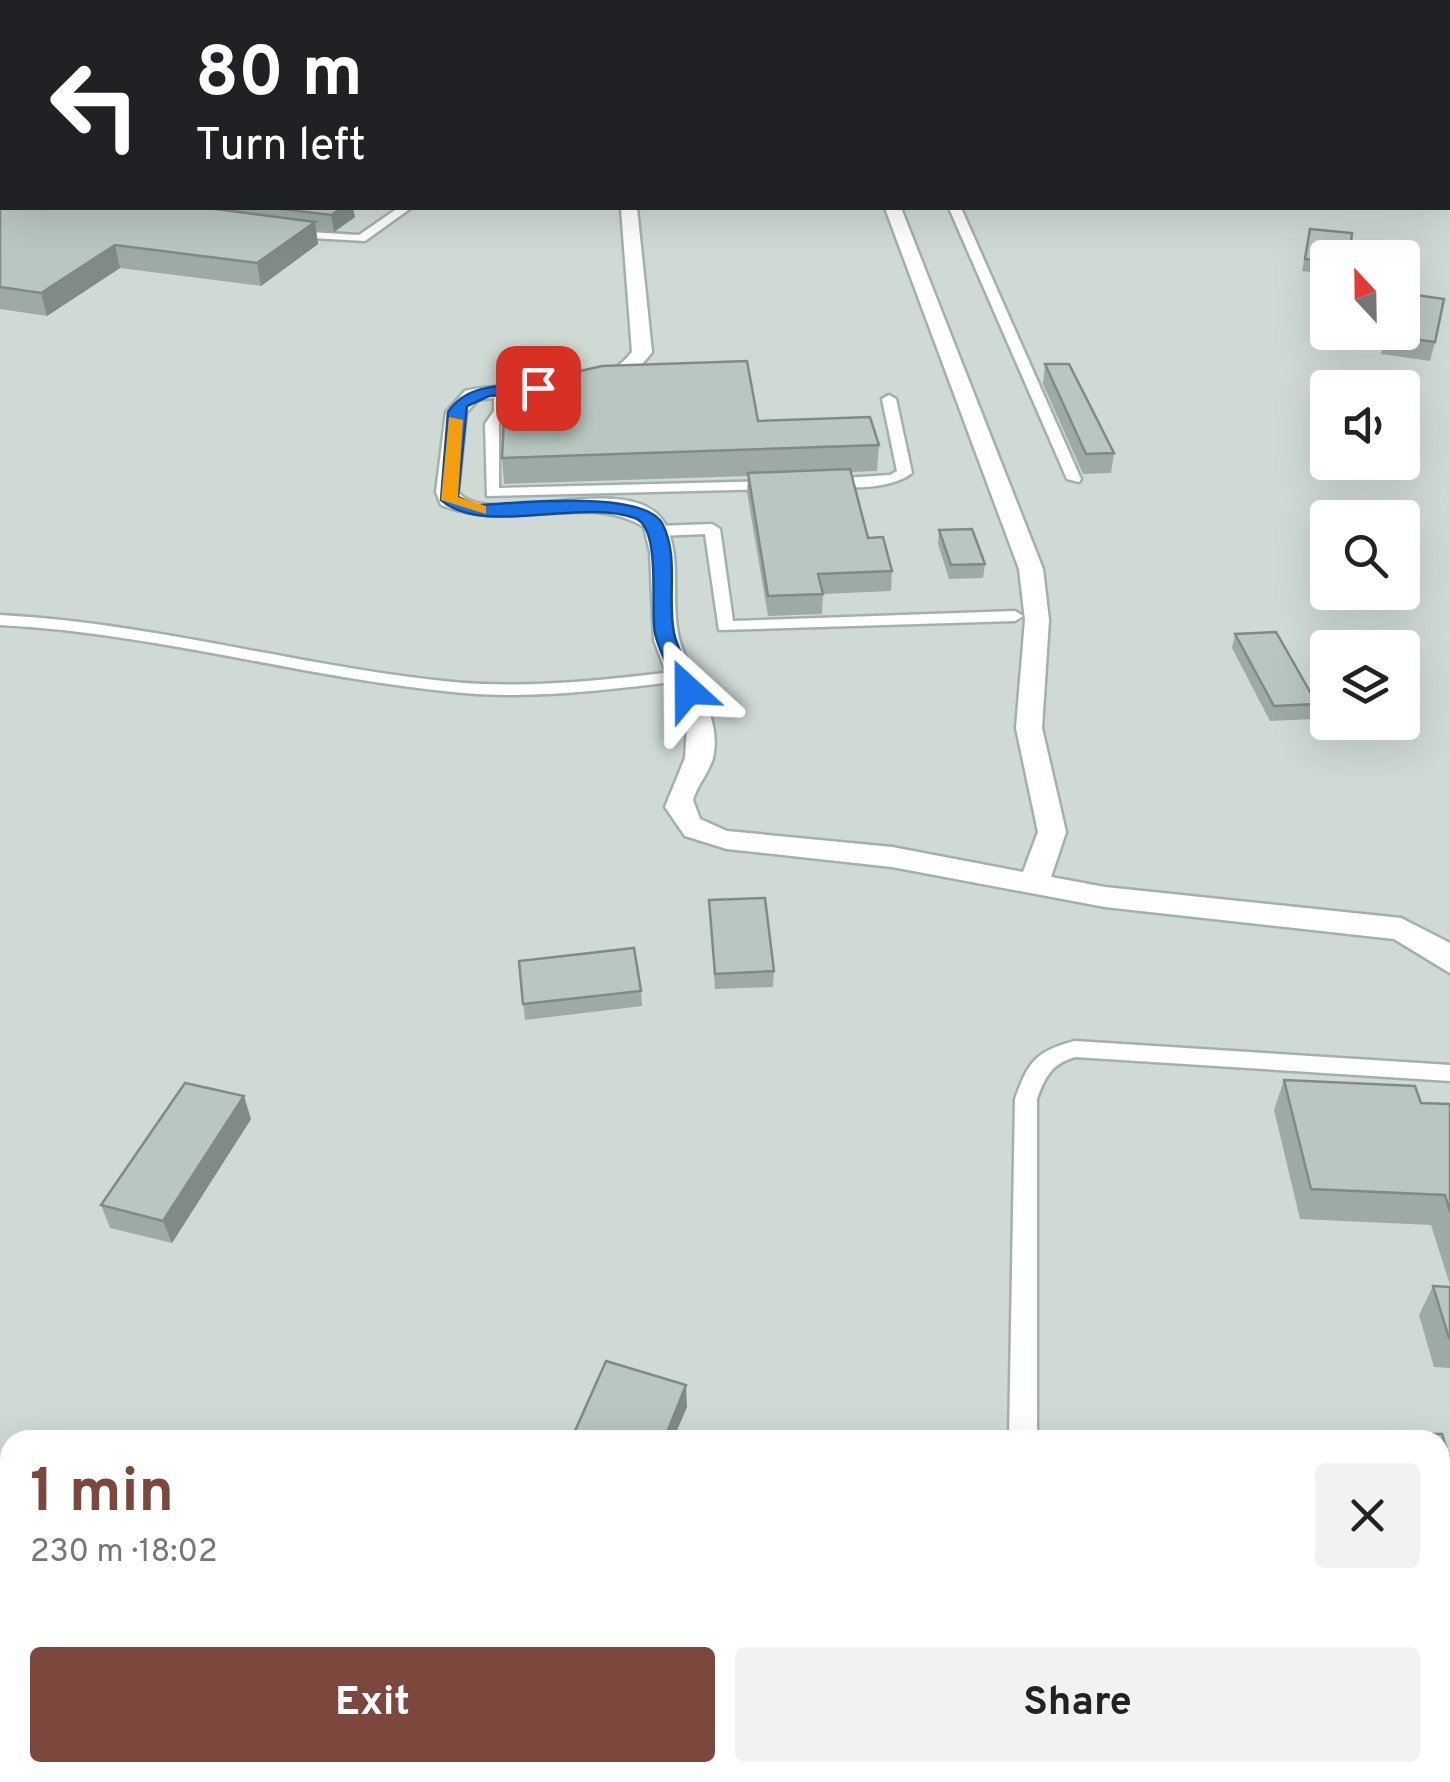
<!DOCTYPE html>
<meta charset="utf-8">
<style>
:root{--surface:#fff;--page:#f2f2f2;--text:#222;--muted:#767676;--accent:#7c473d}
body{margin:0;font-family:Overpass,sans-serif;background:var(--page);color:var(--text);height:100vh;display:flex;flex-direction:column;font-size:38px;white-space:nowrap}
*{box-sizing:border-box;margin:0}
p{font-size:32px;color:var(--muted)}
.icon{flex:none;width:55px;height:55px;fill:none;stroke:currentColor;stroke-width:2;stroke-linecap:round;stroke-linejoin:round}
.map{position:relative;flex:1;overflow:hidden}
.details{position:absolute;left:0px;top:1430px;width:1450px;height:352px;display:flex;flex-direction:column;background:var(--surface);border-radius:30px 30px 0 0;box-shadow:0 10px 40px #0002}
.details>*{flex:none}
.top-card{position:absolute;left:0px;top:0px;width:1450px;height:210px;box-shadow:0 10px 40px #0002;background:#202124;color:#fff;overflow:hidden}
.needle{width:65px;rotate:338deg}
.buttons{position:absolute;left:1310px;top:240px;display:grid;gap:20px}
.buttons a{display:grid;place-items:center;width:110px;height:110px;border-radius:10px;background:var(--surface);box-shadow:0 10px 40px #0002;font-size:50px}
.pin{position:absolute;display:grid;place-items:center;width:85px;height:85px;color:#fff;margin:-42px;border-radius:20px;box-shadow:0 5px 15px #0006}
.me{position:absolute;width:110px;margin:-55px;rotate:336deg;stroke-linejoin:round;filter:drop-shadow(0 0 8px #0008)}
.turn{display:flex;align-items:center;gap:35px;height:210px;padding:0 30px;font-size:45px}
.turn .icon{width:130px;height:130px;stroke-width:2.5}
.turn b{display:block;font-size:70px;line-height:85px}
.round{display:grid;place-items:center;flex:none;width:105px;height:105px;border-radius:10px;background:var(--page)}
.head{display:flex;align-items:center;justify-content:space-between;height:170px;padding:0 30px}
h1{font-size:60px;font-weight:700;line-height:75px;color:var(--accent)}
.primary-button{display:flex;gap:20px;margin-top:auto;padding:20px 30px}
.primary-button a{flex:1;height:115px;border-radius:10px;background:var(--accent);color:#fff;font-size:40px;font-weight:700;line-height:115px;text-align:center}
.primary-button a+a{background:var(--page);color:var(--text)}
.map>svg:first-child{display:block}
.built{fill:#cedad3;fill-rule:evenodd}
.lines{fill:none;stroke-linecap:round;stroke-linejoin:round}
.service-casing{stroke:#a3b1ab;stroke-width:5}
.minor-casing{stroke:#a3b1ab;stroke-width:5}
.primary-casing{stroke:#bdc4c1;stroke-width:35}
.service{fill:#fff;fill-rule:evenodd}
.minor{fill:#fff;fill-rule:evenodd}
.primary{stroke:#679d8a;stroke-width:30}
.wall{fill:#9eaba5}
.shaded-wall{fill:#818b86}
.building{fill:#b8c7c0;stroke:#818b86;stroke-width:2.5}
.route{fill:#1a73e8;stroke:#114b97;stroke-width:2.5}
.slow{fill:#f59e0b}
</style>
<div class="map">
<svg width="1450" height="1782" viewBox="0 0 1450 1782">
<rect width="100%" height="100%" fill="#e0eae5"/>
<path class="built" d="M146,0H1450V1782H0V72L2,208H1448V2H142ZM1328,258H1402V332H1328ZM1328,388H1402V462H1328ZM1328,518H1402V592H1328ZM1328,648H1402V722H1328ZM10,1440H1440V1772H10Z"/>
<g class="lines">
<g class="service-casing">
<g id="service">
<polygon points="1044,0 1053,0 1054,2 1046,2"/>
<rect x="0" y="111" width="2" height="6"/>
<rect x="1448" y="161" width="2" height="6"/>
<polygon points="398,208 411,208 365,241 293,237 287,234 293,231 359,235"/>
<polygon points="949,208 961,208 1081,479 1079,482 1067,479"/>
<polygon points="501,386 508,390 508,411 499,424 499,488 774,481 781,485 774,489 487,496 485,424 494,411 494,390"/>
<path d="M889,395L896,399L912,473C892,489 848,489 823,486L821,483L828,479L890,475L897,471L882,399Z"/>
<polygon points="712,524 720,529 733,621 1015,611 1023,616 1015,621 719,630 705,534 658,536 650,531 658,526"/>
<path d="M0,615C155,623 300,667 453,682C529,689 606,680 681,671L690,676L681,681C606,690 529,700 453,692C300,677 155,633 0,625Z"/>
<path d="M1075,1041L1450,1065V1081L1075,1057C1051,1064 1045,1077 1037,1099V1440H1009L1015,1099C1028,1062 1036,1051 1075,1041Z"/>
<polygon points="0,1684 10,1688 10,1718 0,1714"/>
<polygon points="172,1772 224,1772 228,1782 176,1782"/>
<rect x="1000" y="1772" width="32" height="10"/>
</g>
</g>
<g class="minor-casing">
<g id="minor">
<polygon points="649,0 673,0 674,2 650,2"/>
<path d="M621,208H637L652,352C612,409 539,390 478,400L466,413L458,492C490,532 639,463 667,528C681,561 671,599 678,634C687,676 723,713 713,758C709,773 697,785 693,800L700,819L727,831L892,847L1023,872L1038,832L1016,728L1025,620L1019,569L885,208H901L1043,569L1049,620L1042,728L1066,832L1051,877L1105,887L1401,918L1450,943V973L1394,939L1105,907L892,867L727,849L685,836L665,807L685,758L687,727L654,640L650,552L644,527C587,491 513,533 441,505L436,492L446,412L465,391C518,378 595,400 632,352Z"/>
</g>
</g>
<g class="primary-casing">
<g id="primary">
<polyline points="142,2 146,0"/>
<polyline points="0,72 2,71"/>
</g>
</g>
<use href="#service" class="service"/>
<use href="#minor" class="minor"/>
<use href="#primary" class="primary"/>
</g>
<g class="wall">
<polygon points="328,0 434,0 429,2 328,2"/>
<polygon points="449,0 597,0 590,2 461,2"/>
<polygon points="1448,70 1450,70 1450,145 1448,140"/>
<polygon points="0,193 2,208 223,208 220,209 232,211 232,208 353,208 355,217 334,232 316,230 318,244 261,286 120,268 47,316 0,309"/>
<polygon points="1310,229 1328,258 1328,274 1302,271"/>
<polygon points="1386,332 1435,342 1430,361 1381,354"/>
<polygon points="1045,364 1114,453 1111,473 1083,474 1043,384"/>
<polygon points="758,421 879,445 877,471 851,472 868,538 892,571 891,591 823,594 822,614 768,616 747,492 748,476 504,484 502,458"/>
<polygon points="939,530 985,564 983,578 949,579 938,544"/>
<polygon points="1235,634 1317,704 1313,719 1270,721 1232,648"/>
<polygon points="709,900 774,971 773,987 715,989"/>
<polygon points="519,961 641,991 642,1006 525,1020"/>
<polygon points="1284,1080 1421,1103 1450,1104 1450,1285 1431,1225 1300,1219 1274,1110"/>
<polygon points="251,1119 172,1243 110,1228 101,1205"/>
<polygon points="1433,1286 1450,1287 1450,1368 1434,1367 1419,1315"/>
<polygon points="1220,1432 1442,1434 1450,1459 1450,1527 1440,1527 1440,1440 1217,1440"/>
</g>
<g class="shaded-wall">
<polygon points="403,0 434,0 429,2 398,2"/>
<polygon points="552,0 597,0 590,2 545,2"/>
<polygon points="342,208 353,208 355,217 334,232 331,215"/>
<polygon points="315,222 318,244 261,286 257,263"/>
<polygon points="115,245 120,268 47,316 41,293"/>
<polygon points="244,1096 251,1119 172,1243 163,1221"/>
<polygon points="686,1385 687,1407 673,1440 664,1440"/>
<polygon points="549,1772 556,1772 552,1782 545,1782"/>
</g>
<g class="building">
<polygon points="370,0 403,0 398,2"/>
<polygon points="521,0 552,0 545,2"/>
<polygon points="1448,70 1450,70 1450,128 1448,127"/>
<polygon points="2,192 2,208 208,208 315,222 257,263 115,245 41,293 0,287 0,193"/>
<polygon points="274,208 342,208 331,215"/>
<polygon points="1310,229 1352,233 1349,258 1328,258 1328,262 1305,259"/>
<polygon points="1402,293 1444,299 1435,342 1386,335 1387,332 1402,332"/>
<polygon points="747,361 758,421 870,417 879,445 502,458 505,398 576,396 576,372 602,366"/>
<polygon points="1045,364 1069,364 1114,453 1086,454"/>
<polygon points="850,469 868,538 883,537 892,571 818,574 823,594 768,596 748,473"/>
<polygon points="972,529 985,564 951,565 939,530"/>
<polygon points="1276,632 1317,704 1274,706 1235,634"/>
<polygon points="765,898 774,971 715,974 709,900"/>
<polygon points="634,948 641,991 523,1004 519,961"/>
<polygon points="1284,1080 1415,1086 1421,1103 1450,1104 1450,1212 1445,1195 1311,1189"/>
<polygon points="185,1083 244,1096 163,1221 101,1205"/>
<polygon points="1433,1286 1450,1287 1450,1338 1449,1338"/>
<polygon points="606,1361 686,1385 664,1440 571,1440"/>
<polygon points="1220,1432 1442,1434 1450,1459 1450,1506 1440,1506 1440,1440 1222,1440"/>
<polygon points="458,1772 549,1772 545,1782 453,1782"/>
</g>
<path class="route" d="M538,384L544,385V392L489,396L467,406L458,497L476,505C513,504 646,488 663,525C679,557 667,599 674,633C678,652 691,672 698,690L695,694L679,690C671,672 659,652 655,633C650,608 662,528 635,518C580,498 483,537 441,500L448,412C468,382 506,386 538,384Z"/>
<polygon class="slow" points="449,417 463,420 458,497 486,506 486,514 441,500"/>
</svg>
<div class="buttons">
<a><svg class="needle" viewBox="-14 -14 28 28"><path d="M0-13l5 13h-10z" fill="#e53935"/><path d="M0 13l5-13h-10z" fill="#767676"/></svg></a>
<a><svg class="icon" aria-label="sound" viewBox="0 0 24 24"><path d="M4 9h4l5-4v14l-5-4H4zM17 9q2 3 0 6"/></svg></a>
<a><svg class="icon" aria-label="search" viewBox="0 0 24 24"><circle cx="10" cy="10" r="6"/><path d="M15 15l6 6"/></svg></a>
<a><svg class="icon" aria-label="layers" viewBox="0 0 24 24"><path d="M12 4l9 5-9 5-9-5zM3 14l9 5 9-5"/></svg></a>
</div>
<div class="pin" style="left:538px;top:388px;background:#d93025"><svg class="icon" aria-label="arrive" viewBox="0 0 24 24"><path d="M6 21V4h12l-3 4 3 4H6"/></svg></div>
<svg class="me" style="left:688px;top:690px" viewBox="-20 -20 40 40"><path d="M0-17L14 15 0 8-14 15z" fill="#1a73e8" stroke="#fff" stroke-width="4"/></svg>
<div class="top-card">
<div class="turn"><svg class="icon" aria-label="left" viewBox="0 0 24 24"><path d="M17 20v-9H6M10 6l-5 5 5 5"/></svg><div><b>80 m</b>Turn left</div></div>
</div>
<section class="details">
<div class="head"><div><h1>1 min</h1><p>230 m · 18:02</p></div><a class="round"><svg class="icon" aria-label="close" viewBox="0 0 24 24"><path d="M6 6l12 12M18 6L6 18"/></svg></a></div>
<div class="primary-button"><a>Exit</a><a>Share</a></div>
</section>
</div>
